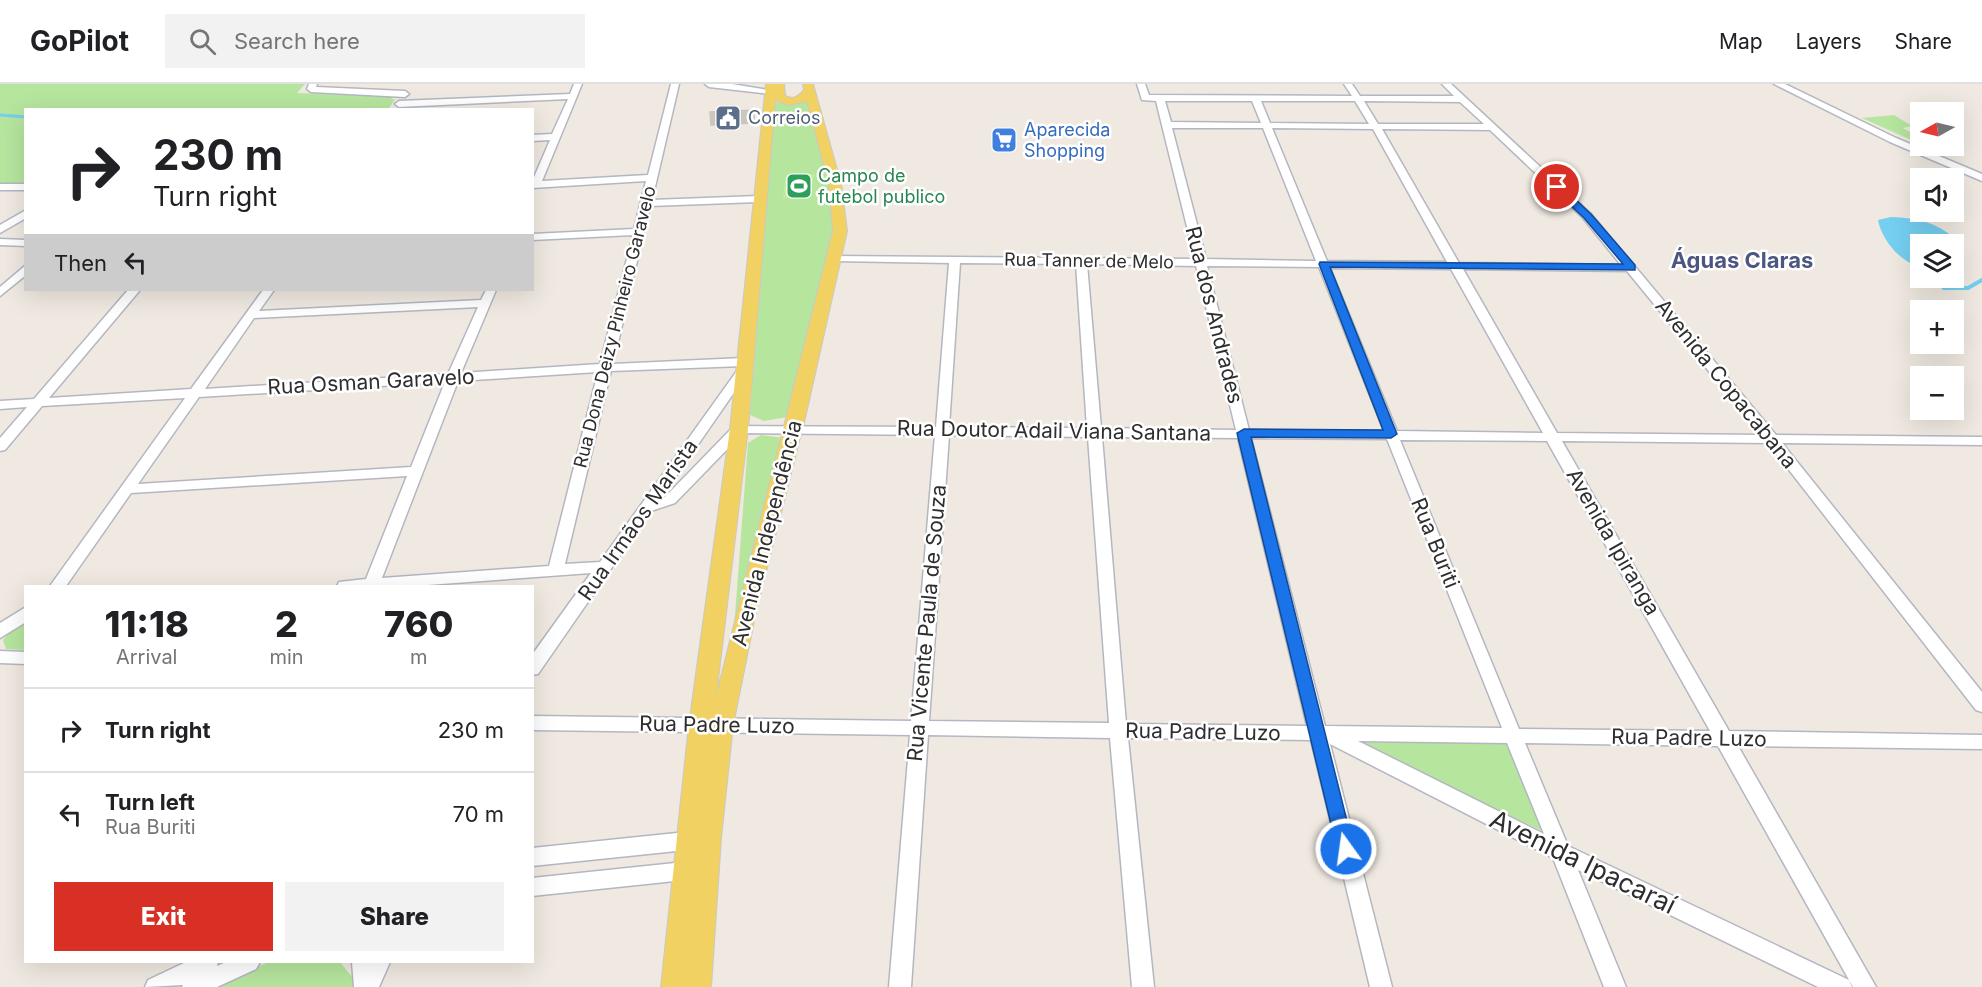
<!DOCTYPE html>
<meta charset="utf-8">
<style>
:root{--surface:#fff;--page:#f2f2f2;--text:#202124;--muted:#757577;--line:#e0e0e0;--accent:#d93025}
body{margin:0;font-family:Inter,sans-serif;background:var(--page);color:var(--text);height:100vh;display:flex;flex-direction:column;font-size:22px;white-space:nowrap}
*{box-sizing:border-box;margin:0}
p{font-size:20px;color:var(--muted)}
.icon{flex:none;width:33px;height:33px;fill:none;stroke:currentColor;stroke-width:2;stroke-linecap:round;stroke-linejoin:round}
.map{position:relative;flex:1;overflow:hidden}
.drawer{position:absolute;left:24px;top:501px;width:510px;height:378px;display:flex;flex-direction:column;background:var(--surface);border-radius:0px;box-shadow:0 6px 24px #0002}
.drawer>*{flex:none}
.banner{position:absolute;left:24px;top:24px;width:510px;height:183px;border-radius:0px;box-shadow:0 6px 24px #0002;background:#fff;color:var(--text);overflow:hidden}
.needle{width:39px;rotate:262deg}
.tools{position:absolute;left:1910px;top:18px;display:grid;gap:12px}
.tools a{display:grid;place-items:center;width:54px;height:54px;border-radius:0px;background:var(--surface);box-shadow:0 6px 24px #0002;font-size:30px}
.pin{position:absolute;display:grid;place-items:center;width:51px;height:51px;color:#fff;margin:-26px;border:3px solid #fff;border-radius:50%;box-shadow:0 2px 6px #0007}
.me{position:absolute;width:66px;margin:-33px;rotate:346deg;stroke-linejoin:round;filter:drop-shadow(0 0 4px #0008)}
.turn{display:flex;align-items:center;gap:21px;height:126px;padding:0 30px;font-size:27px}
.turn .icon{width:78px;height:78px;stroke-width:2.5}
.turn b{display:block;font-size:42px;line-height:51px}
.then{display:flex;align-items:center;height:57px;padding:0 30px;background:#0003;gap:12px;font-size:22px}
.eta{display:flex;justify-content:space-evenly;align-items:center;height:102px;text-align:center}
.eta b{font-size:36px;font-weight:800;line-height:42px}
.action{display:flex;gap:12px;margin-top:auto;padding:12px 30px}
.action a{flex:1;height:69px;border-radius:0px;background:var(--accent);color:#fff;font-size:24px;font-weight:800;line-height:69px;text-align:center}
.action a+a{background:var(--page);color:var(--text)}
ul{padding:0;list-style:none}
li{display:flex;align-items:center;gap:18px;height:84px;padding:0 30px;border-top:2px solid var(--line)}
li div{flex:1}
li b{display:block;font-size:22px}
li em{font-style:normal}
header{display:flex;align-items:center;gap:36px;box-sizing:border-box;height:84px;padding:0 30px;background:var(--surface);border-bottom:2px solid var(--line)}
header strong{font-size:28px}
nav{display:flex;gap:33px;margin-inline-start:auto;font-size:21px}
.search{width:420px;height:54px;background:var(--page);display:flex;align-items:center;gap:15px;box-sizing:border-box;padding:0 21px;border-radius:0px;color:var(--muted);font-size:22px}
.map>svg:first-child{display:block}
.green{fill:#b6e59e}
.pitch{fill:#c9ec9a}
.water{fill:#75cff0}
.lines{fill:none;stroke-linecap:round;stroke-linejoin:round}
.stream-far1{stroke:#75cff0;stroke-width:3}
.stream{stroke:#75cff0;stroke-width:4}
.building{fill:#cbc7bf;stroke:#cbc5ba;stroke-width:1.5}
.minor-casing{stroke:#b4b7c1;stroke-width:3}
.major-casing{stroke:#c9c9c9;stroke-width:2}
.minor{fill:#fff;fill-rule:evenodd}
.major{fill:#f2d163;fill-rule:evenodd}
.route{fill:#1a73e8;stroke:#114b97;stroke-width:1.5}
.labels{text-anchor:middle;stroke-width:5;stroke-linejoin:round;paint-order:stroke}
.far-service-label{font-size:18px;fill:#4e5e75;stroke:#fff;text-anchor:start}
.far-shop-label{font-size:18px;fill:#366cbe;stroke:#fff;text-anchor:start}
.far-leisure-label{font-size:18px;fill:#27864d;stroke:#fff;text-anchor:start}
.far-street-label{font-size:18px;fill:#2e2e2e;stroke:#fff}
.street-label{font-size:21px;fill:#2e2e2e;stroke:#fff}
.far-district-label{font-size:22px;font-weight:bold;fill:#4d5680;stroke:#fff}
.near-street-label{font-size:26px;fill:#2e2e2e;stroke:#fff}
</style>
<header>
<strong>GoPilot</strong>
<div class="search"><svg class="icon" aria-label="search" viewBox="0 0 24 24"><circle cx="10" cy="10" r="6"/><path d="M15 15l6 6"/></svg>Search here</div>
<nav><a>Map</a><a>Layers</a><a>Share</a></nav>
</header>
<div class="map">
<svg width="1982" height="903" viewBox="0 0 1982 903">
<rect width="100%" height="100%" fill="#efe9e1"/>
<g class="green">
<polygon points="0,0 305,0 297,9 393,13 391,15 395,15 388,26 26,26 25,103 0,102"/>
<polygon points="809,15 833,113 836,137 787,333 764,337 750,331 775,18 792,20"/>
<polygon points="1894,31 1912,42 1903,44 1920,54 1920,60 1862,34"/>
<polygon points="761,351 783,354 734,545 748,359"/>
<polygon points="25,537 25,566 6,565 3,556 13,544"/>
<polygon points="1509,658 1545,748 1356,659"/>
<polygon points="268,878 340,878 353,894 354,903 216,903"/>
</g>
<polygon class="pitch" points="814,90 811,113 783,114 786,91"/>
<path class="water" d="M1891,133C1918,134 1935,138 1956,155L1953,164V160H1920V182C1900,179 1881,154 1878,136Z"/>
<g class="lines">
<polyline class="stream-far1" points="0,31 26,33"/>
<polyline class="stream" points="1937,194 1944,204 1968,204 1982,196"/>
</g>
<polygon class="building" points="754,26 754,39 711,41 710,28"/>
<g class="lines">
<g class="minor-casing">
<g id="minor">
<polygon points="309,0 317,0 316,3 405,7 409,10 405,13 311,8 307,5"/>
<path d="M574,0H582L542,97L648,91L671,0H679L652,116L758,112L763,115L758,118L650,122L613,280L743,274L749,278L743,282L611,287L565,480L600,478L739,284H747L749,287L661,414L665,413L734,342L936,343L949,179L834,177L830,176V172L1195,175L1156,17L1142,16L1137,0H1145L1149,11L1352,12L1344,0H1352L1360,12H1454L1442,0H1451L1591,130L1776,351L1982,353V361L1782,359L1982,608V628L1976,626L1768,359L1562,357L1729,647L1982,651V665L1738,662L1876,903H1853L1718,662L1525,659L1568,762L1849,896L1852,903H1818L1578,786L1626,903H1604L1553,774L1330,660L1392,903H1370L1311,656L1128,654L1154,903H1132L1110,654L928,651L911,903H889L910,651L532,646V632L911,637L935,351L743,349L675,419L651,427L538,590L532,591V571L591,489L414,502H337L339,498L366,495L407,392L131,409L66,502H50L185,314L42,322L5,366L0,367V354L27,323L0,325V317L34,315L128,206H140L49,314L191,305L263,206H274L259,227L481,216L486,206H496L461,289L600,280L633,151L532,156V150L634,145L646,97L532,104V98L550,56L532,57V51L552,50L568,15L399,23L395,20L399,17L570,10ZM1165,17H1252L1261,39L1171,38ZM1261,17H1355L1369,40L1270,39ZM1364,17L1460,18L1484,40H1378ZM1172,44H1263L1316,177L1206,175ZM1272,44L1373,45L1447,178L1327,177ZM1382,45L1490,46L1583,134L1621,181L1459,179ZM960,179L1076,180L1087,344L949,343ZM1087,180L1196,182L1236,346L1101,344ZM1207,182L1319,183L1384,347L1249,346ZM1330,184L1451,185L1543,349L1397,347ZM1463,185L1627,187L1761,351L1557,349ZM478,223L448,290L205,305L254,234ZM598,288L549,482L382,494L458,297ZM445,298L411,383L138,400L199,313ZM949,351L1088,353L1109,639L929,637ZM1102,353L1238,354L1307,642L1126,640ZM1251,354L1387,355L1502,644L1325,642ZM1400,356L1547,357L1710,647L1519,645ZM1358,657L1507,659L1544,750Z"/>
<polygon points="705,0 732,0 775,7 771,10 709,3"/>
<polygon points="1774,0 1785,0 1896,54 1982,90 1982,97 1890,58"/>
<rect x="0" y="100" width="26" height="6"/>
<polygon points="26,126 26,134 0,149 0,141"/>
<polygon points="0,155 26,156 26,162 0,161"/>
<polygon points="26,181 26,191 0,212 0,203"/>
<polygon points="26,523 26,538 0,554 0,539"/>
<polygon points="0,567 26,568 26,580 0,579"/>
<polygon points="696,747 703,750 706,756 703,762 696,765 532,782 532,764"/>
<polygon points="694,777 701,780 704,786 701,792 694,795 532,812 532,794"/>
<polygon points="186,878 218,878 217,882 226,878 260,878 256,885 217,903 182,903 183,901 145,903 148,896"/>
<polygon points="352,878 390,878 379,903 354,903"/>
</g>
</g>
<g class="major-casing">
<path id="major" d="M766,0H784L785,12C793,16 798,13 804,6L803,0H813L841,100L847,147L805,334L756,527L733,641L721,754L711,903H661L689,641L730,345ZM775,16L789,21L807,17L829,100L833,147L716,613L748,345Z"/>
</g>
<use href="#minor" class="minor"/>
<use href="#major" class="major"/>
</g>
<polygon class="route" points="1553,101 1560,101 1591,130 1635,181 1635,186 1330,183 1397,350 1391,354 1251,353 1354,765 1352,770 1346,773 1339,770 1337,765 1237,349 1244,345 1383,346 1319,180 1320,178 1623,180 1584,134 1553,105"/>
<defs>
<g id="civic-square" transform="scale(1.35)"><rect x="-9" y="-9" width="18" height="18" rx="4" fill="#5c6f8a" stroke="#fff"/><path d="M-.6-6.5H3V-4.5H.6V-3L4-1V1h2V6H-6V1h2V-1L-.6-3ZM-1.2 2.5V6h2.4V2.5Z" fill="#fff"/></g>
<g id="supermarket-square" transform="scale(1.35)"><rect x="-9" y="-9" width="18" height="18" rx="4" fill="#3f7fe0" stroke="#fff"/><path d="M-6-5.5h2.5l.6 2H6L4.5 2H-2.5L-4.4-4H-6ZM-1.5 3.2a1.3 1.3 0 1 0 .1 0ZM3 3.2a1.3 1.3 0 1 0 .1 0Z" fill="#fff"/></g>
<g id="stadium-square" transform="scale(1.35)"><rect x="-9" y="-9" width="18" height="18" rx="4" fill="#2e9e5b" stroke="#fff"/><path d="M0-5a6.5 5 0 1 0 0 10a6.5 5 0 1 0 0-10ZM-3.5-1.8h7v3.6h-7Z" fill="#fff"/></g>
</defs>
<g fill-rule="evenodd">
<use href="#civic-square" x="728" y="34"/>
<use href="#supermarket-square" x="1004" y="56"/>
<use href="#stadium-square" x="799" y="102"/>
</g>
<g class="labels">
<g class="far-service-label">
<text x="748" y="40">Correios</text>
</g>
<g class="far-shop-label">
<text x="1024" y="52">Aparecida<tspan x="1024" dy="21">Shopping</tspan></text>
</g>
<g class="far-leisure-label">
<text x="818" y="98">Campo de<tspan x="818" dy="21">futebol publico</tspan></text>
</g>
<g class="far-street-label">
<text transform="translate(1089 177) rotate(1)" y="6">Rua Tanner de Melo</text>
<text transform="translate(615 243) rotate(-76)" y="6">Rua Dona Deizy Pinheiro Garavelo</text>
</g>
<g class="street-label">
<text transform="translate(1214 231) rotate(76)" y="7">Rua dos Andrades</text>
<text transform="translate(371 298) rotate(-3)" y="7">Rua Osman Garavelo</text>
<text transform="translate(1726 300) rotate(51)" y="7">Avenida Copacabana</text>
<text transform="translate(1054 347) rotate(1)" y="7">Rua Doutor Adail Viana Santana</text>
<text transform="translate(638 436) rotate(-55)" y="7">Rua Irmãos Marista</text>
<text transform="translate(767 449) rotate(-76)" y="7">Avenida Independência</text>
<text transform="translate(1613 458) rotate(60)" y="7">Avenida Ipiranga</text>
<text transform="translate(1435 459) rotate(68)" y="7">Rua Buriti</text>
<text transform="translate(927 539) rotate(-85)" y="7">Rua Vicente Paula de Souza</text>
<text transform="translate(717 641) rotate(1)" y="7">Rua Padre Luzo</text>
<text transform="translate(1203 648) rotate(1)" y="7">Rua Padre Luzo</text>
<text transform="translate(1689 654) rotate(1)" y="7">Rua Padre Luzo</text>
</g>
<g class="far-district-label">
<text x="1742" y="184">Águas Claras</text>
</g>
<g class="near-street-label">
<text transform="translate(1583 778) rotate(26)" y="9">Avenida Ipacaraí</text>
</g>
</g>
</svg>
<div class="tools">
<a><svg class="needle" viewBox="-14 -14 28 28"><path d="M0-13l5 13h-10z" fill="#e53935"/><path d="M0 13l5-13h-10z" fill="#757577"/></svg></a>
<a><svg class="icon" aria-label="sound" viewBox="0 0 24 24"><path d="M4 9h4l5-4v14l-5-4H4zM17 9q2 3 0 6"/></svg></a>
<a><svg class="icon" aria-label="layers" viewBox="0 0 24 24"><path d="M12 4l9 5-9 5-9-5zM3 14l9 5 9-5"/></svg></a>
<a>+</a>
<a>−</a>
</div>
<div class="pin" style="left:1557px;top:103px;background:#d93025"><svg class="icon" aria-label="arrive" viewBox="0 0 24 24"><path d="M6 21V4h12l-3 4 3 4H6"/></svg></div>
<svg class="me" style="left:1346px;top:765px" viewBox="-20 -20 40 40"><circle r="17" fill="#1a73e8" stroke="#fff" stroke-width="3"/><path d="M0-11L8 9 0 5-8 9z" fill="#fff"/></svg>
<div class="banner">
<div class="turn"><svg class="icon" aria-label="right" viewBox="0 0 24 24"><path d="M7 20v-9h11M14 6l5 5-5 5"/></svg><div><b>230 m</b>Turn right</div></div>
<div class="then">Then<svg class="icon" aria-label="left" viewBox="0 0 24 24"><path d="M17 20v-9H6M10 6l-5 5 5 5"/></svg></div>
</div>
<section class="drawer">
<div class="eta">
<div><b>11:18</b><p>Arrival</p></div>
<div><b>2</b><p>min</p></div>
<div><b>760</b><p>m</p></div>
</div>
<ul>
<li><svg class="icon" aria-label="right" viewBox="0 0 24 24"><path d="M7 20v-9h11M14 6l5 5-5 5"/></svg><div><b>Turn right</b></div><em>230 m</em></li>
<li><svg class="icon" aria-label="left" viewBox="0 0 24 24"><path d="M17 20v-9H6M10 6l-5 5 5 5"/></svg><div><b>Turn left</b><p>Rua Buriti</p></div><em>70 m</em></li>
</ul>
<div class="action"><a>Exit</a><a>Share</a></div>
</section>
</div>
